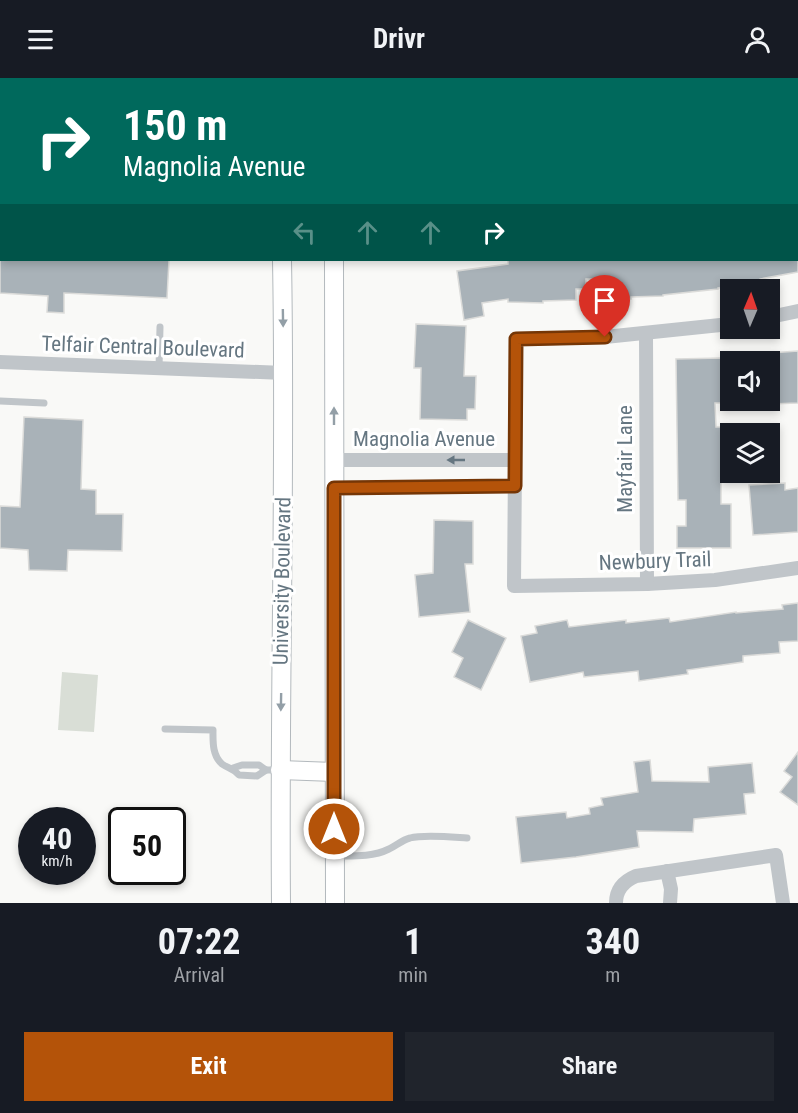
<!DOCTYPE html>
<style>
:root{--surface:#171b24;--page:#20242c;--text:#f1f3f6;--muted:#9ea1a6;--accent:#b45309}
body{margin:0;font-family:"Roboto Condensed",sans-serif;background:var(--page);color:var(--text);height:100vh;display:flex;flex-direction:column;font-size:22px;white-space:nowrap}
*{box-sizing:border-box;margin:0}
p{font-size:20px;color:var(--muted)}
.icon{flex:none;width:33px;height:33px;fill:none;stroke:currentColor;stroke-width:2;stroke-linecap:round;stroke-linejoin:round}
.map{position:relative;height:825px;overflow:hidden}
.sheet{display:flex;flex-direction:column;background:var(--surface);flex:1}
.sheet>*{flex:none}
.guide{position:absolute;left:0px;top:0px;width:798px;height:183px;box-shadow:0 3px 9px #0003;background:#00695c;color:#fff;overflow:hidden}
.needle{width:39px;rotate:2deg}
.buttons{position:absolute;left:720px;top:201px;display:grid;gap:12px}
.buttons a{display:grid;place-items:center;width:60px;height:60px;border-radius:0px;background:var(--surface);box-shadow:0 3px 9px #0003;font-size:30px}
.speed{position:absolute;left:18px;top:729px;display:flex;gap:12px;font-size:30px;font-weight:700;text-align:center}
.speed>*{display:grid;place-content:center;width:78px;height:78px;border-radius:50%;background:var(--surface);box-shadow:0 3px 9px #0003;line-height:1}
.speed small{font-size:15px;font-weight:400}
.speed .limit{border:3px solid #111;border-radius:9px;background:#fff;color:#111}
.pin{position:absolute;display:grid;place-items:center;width:51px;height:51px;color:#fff;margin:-62px -26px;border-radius:50% 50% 50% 0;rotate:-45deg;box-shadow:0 0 6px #0007}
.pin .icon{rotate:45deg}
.me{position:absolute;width:66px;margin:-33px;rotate:0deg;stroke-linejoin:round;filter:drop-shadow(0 0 4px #0008)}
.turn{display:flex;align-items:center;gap:21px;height:126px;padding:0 24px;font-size:27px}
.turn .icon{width:78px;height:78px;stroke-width:2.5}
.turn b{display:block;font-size:42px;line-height:51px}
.lanes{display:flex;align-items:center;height:57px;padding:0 24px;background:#0003;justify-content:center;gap:30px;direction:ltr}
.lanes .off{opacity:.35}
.eta{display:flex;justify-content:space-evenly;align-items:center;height:102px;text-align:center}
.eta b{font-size:36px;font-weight:700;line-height:42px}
.action{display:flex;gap:12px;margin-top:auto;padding:12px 24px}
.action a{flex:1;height:69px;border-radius:0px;background:var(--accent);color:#fff;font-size:24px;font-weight:700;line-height:69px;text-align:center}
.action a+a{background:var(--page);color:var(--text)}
header{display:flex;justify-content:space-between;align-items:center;height:78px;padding:0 24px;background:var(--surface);font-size:27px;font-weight:700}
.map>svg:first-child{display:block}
.green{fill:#d9ded6}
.building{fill:#a9b2b8;stroke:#dbdbd9;stroke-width:1.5}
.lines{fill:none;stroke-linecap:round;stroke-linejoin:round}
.secondary-casing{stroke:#b3b9bd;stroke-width:20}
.lane{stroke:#c0c5c9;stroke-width:7}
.street{stroke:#c0c5c9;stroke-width:14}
.secondary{stroke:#fff;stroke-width:18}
.oneway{fill:#939fa7}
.oneway2{fill:#657681}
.route-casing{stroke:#753606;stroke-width:15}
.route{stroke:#b45309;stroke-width:10}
.labels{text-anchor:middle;stroke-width:6;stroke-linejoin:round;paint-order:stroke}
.street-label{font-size:21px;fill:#657681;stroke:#fff}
</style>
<header><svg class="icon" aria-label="menu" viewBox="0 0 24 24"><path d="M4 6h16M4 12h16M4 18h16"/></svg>Drivr<svg class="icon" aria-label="person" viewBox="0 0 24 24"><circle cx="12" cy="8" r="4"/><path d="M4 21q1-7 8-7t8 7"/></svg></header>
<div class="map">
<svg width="798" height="825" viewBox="0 0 798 825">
<rect width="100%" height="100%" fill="#f9f9f7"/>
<polygon class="green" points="62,594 98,597 94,654 58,652"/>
<g class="building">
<polygon points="0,182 169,182 167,220 64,215 64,235 47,234 48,218 0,215"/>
<polygon points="508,182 798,182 798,194 760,201 760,204 718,210 718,211 663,217 663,218 631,219 631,221 609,221 609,201 586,201 586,211 576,211 576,222 543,223 543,225 508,224 508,221 482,225 484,238 464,242 457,193 508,186"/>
<polygon points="416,246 466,248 464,298 476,298 475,331 467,331 467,342 420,341 421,290 414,290"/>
<polygon points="798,273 798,325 770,326 770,275"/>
<polygon points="721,280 721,325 715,325 716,349 730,349 730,372 721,372 721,426 731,426 731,470 677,470 677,448 686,448 686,422 678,422 676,281"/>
<polygon points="24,339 83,342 81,411 96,412 96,436 123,436 122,473 68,472 67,493 29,492 28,472 0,470 0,428 20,429"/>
<polygon points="785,405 785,412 798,410 798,454 753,457 749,407"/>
<polygon points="434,442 473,443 473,486 465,486 470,534 419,539 415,497 433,495"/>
<polygon points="798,525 798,563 779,564 780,575 743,578 743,584 687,592 688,596 639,603 638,593 584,599 583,594 530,604 521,558 537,555 535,548 567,542 569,549 626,542 626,545 669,540 670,544 736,534 736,535 783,531 782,527"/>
<polygon points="468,542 506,560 481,612 454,599 463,580 452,574"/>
<polygon points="798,674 798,727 780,714 792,699 784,693"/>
<polygon points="650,682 652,703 709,704 708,689 752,685 755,715 744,716 746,736 694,741 693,754 637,753 639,769 576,779 521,785 516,739 566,734 567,740 590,736 589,730 603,727 601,720 638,714 634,684"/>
</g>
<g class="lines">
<g class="secondary-casing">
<g id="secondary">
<polyline points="333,0 333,2"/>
<polyline points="282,2 282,0"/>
<polyline points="796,54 798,54"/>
<polyline points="0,65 2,65"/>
<polyline points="796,79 798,78"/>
<polyline points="0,117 2,117"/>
<polyline points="334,182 335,825"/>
<polyline points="280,692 334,694"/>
<path d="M281,825C279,610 286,396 282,182"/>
</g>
</g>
<g class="lane">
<polyline points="92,0 92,2"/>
<polyline points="159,290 160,249"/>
<polyline points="0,323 44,325"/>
<path d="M165,651L213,652C213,663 212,677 222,686C229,691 232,689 239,697L257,698L266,692"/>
<polyline points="233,690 242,687 259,687 266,692 280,692"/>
<path d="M337,778C354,778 373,779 389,771C396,768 402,762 410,760C424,756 452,759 467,760"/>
</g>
<g class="street">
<polyline points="701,0 701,2"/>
<polyline points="716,0 717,2"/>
<polyline points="770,239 798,233"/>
<polyline points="730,246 605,259 516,261 514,508 647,506 715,502 798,490"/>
<polyline points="646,255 647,506"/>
<polyline points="0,284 284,295"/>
<polyline points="334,382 515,382"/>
<polyline points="334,410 515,408"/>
<polyline points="667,793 671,811 670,825"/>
<path d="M616,825C616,811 624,803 636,798L776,777L783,825"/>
</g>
<use href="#secondary" class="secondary"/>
</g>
<defs><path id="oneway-solid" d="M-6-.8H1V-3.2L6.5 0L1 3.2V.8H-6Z" transform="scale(1.5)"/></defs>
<g class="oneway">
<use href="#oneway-solid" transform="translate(283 240) rotate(89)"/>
<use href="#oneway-solid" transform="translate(334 338) rotate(-90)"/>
<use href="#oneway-solid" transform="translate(281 624) rotate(91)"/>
</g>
<use class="oneway2" href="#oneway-solid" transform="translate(456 382) rotate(-180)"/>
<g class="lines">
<g class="route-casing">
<polyline id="route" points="334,751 334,410 515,408 516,261 605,259"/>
</g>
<use href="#route" class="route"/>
</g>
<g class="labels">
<g class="street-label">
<text transform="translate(143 269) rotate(2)" y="7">Telfair Central Boulevard</text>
<text x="424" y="368">Magnolia Avenue</text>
<text transform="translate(625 381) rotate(-90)" y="7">Mayfair Lane</text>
<text transform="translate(655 483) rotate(-2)" y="7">Newbury Trail</text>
<text transform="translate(282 503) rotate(-89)" y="7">University Boulevard</text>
</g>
</g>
</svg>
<div class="buttons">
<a><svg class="needle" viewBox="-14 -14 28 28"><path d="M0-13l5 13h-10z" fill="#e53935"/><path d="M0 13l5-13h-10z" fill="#9ea1a6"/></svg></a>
<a><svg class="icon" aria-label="sound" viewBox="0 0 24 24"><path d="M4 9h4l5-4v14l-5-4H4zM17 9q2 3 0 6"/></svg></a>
<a><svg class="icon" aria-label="layers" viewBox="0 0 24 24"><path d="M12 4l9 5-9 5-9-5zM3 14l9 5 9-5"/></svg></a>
</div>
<div class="speed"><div>40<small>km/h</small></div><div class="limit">50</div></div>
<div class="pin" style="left:605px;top:259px;background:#d93025"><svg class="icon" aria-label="arrive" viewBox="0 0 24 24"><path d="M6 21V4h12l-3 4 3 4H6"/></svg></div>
<svg class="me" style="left:334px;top:751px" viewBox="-20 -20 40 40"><circle r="17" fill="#b45309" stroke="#fff" stroke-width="3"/><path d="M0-11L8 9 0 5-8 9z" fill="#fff"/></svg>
<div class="guide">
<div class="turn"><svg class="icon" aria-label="right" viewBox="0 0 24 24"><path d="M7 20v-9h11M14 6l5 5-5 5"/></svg><div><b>150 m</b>Magnolia Avenue</div></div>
<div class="lanes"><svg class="icon off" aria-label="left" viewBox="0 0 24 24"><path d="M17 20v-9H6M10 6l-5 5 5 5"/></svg><svg class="icon off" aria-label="ahead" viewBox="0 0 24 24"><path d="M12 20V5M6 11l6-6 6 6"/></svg><svg class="icon off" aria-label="ahead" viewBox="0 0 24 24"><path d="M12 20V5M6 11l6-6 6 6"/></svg><svg class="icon" aria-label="right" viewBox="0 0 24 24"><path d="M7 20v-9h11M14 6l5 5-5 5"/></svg></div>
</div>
</div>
<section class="sheet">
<div class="eta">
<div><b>07:22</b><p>Arrival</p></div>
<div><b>1</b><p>min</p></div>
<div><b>340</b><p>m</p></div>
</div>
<div class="action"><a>Exit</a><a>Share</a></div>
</section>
